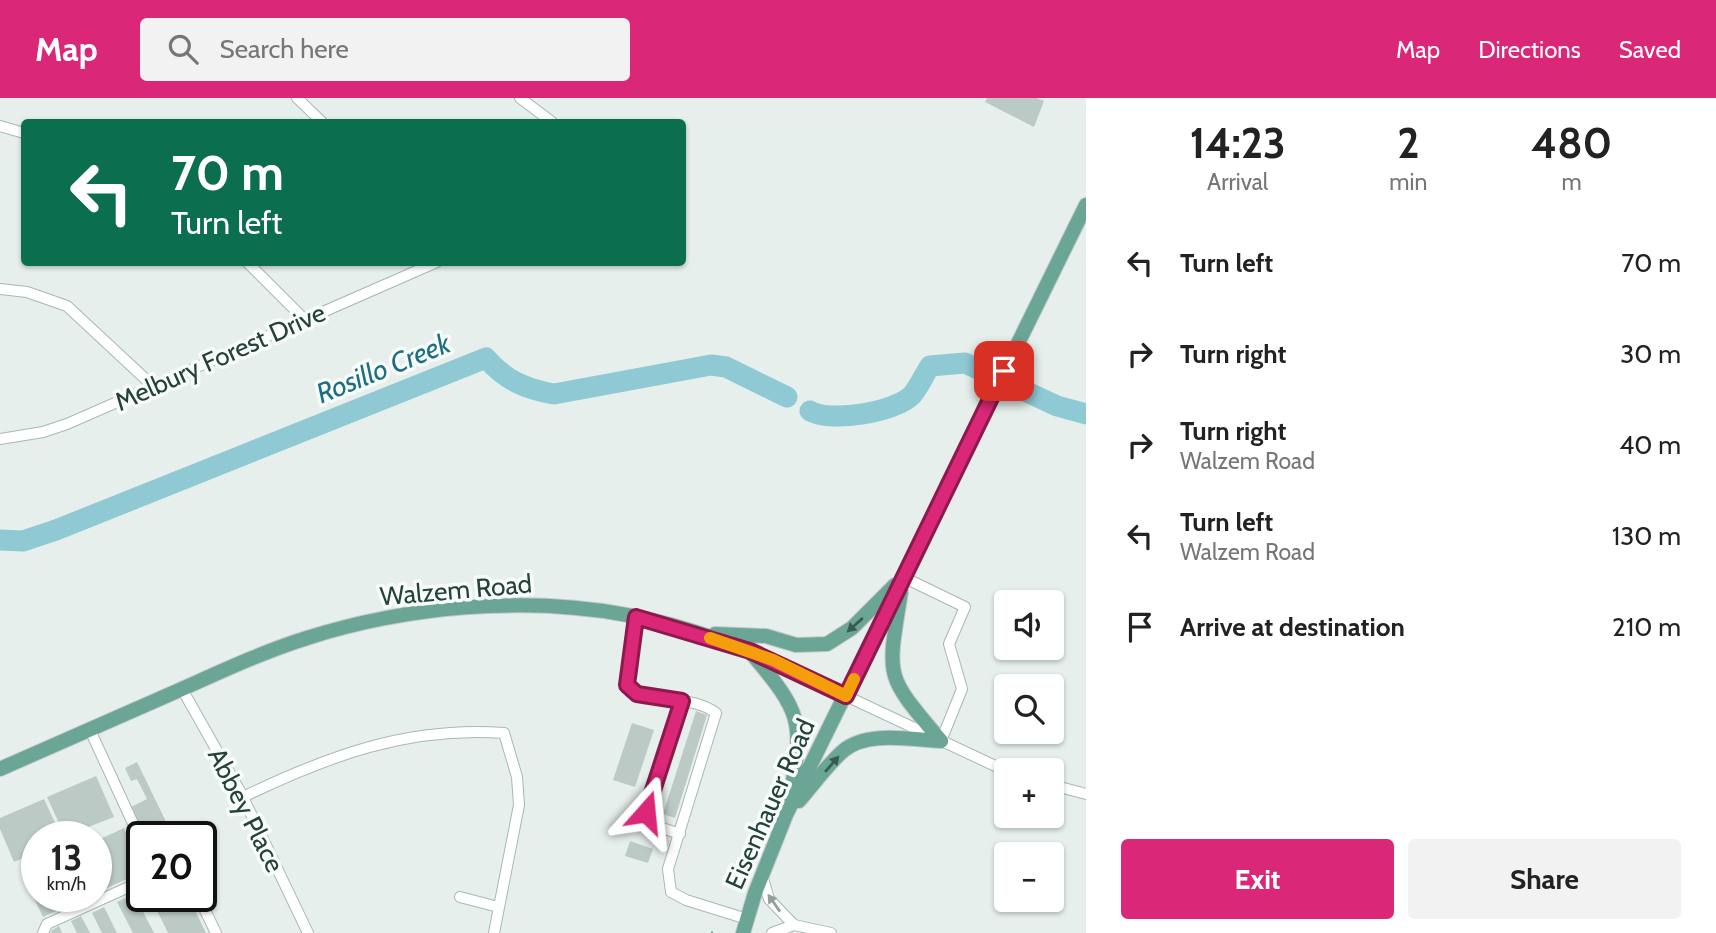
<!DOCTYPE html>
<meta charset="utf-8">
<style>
:root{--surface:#fff;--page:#f2f2f2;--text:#222;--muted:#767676;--accent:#db2777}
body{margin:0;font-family:Cabin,sans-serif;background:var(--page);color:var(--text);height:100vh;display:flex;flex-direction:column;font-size:26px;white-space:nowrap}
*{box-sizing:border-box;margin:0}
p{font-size:23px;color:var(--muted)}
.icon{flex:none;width:38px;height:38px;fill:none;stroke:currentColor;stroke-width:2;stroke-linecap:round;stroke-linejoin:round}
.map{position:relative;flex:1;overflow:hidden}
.details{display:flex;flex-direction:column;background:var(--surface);width:630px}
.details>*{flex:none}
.banner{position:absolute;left:21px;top:21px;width:665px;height:147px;border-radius:7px;box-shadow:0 2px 5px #0004;background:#0b6e4f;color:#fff;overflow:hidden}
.fabs{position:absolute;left:994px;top:492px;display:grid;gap:14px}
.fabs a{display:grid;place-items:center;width:70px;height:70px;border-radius:7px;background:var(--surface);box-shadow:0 2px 5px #0004;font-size:35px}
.speed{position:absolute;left:21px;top:723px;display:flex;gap:14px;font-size:35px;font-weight:700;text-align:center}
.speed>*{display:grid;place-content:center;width:91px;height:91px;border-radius:50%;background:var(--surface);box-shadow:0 2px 5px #0004;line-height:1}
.speed small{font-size:18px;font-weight:400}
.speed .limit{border:4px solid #111;border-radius:10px;background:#fff;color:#111}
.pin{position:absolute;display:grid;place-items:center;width:60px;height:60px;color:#fff;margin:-30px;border-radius:14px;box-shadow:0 4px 10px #0006}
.me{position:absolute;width:77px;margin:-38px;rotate:18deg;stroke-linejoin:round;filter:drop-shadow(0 0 5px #0008)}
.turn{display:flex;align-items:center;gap:24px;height:147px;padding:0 35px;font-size:32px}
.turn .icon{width:91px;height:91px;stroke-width:2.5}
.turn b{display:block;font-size:49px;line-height:60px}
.eta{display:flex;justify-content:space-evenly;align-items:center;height:119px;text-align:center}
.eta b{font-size:42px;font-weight:700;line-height:49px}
.action{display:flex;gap:14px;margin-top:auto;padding:14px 35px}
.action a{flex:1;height:80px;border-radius:7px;background:var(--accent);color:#fff;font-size:28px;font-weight:700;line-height:80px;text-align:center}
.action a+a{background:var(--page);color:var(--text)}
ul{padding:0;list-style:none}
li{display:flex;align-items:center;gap:21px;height:91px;padding:0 35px}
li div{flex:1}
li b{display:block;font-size:26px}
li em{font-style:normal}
header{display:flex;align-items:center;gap:42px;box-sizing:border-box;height:98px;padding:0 35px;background:var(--accent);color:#fff}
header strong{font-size:33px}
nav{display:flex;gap:38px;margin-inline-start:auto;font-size:24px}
.search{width:490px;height:63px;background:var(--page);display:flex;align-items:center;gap:18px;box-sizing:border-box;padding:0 24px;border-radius:7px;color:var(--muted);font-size:26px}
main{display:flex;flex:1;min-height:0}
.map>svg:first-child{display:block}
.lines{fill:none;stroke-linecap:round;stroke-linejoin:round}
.river{stroke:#8ec9d4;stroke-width:21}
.building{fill:#bbcac4}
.minor-casing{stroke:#a8b8b2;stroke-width:12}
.major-casing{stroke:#c2cac8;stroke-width:16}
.path{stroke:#86b3a5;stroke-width:2;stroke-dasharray:3.5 5;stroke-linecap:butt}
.minor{stroke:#fff;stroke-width:10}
.major{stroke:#6aa596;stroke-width:14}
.oneway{fill:#365b51}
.oneway2{fill:#92a09c}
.route-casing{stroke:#8e194d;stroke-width:18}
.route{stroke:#db2777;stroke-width:12}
.slow{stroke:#f59e0b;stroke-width:12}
.labels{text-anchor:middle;stroke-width:7;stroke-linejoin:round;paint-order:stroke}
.street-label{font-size:26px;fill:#24423a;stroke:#f7fbf9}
.water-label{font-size:28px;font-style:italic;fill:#1c6f80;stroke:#f7fbf9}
</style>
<header>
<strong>Map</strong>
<div class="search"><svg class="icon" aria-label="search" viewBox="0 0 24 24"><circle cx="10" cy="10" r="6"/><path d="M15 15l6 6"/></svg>Search here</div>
<nav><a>Map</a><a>Directions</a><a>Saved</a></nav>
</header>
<main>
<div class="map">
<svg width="1086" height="835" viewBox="0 0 1086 835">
<rect width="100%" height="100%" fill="#e6efeb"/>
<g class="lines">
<g class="river">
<path d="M810,313C831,325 896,314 912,297C919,289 924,277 930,268L965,265L1057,308L1086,316"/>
<path d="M0,442L23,443L56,432L486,260C505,282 525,291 554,296L711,267L726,269L787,299"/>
</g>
</g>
<g class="building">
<polygon points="987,0 1037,0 1044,3 1034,29 985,4"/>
<polygon points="696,613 707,617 675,720 663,716"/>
<polygon points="632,625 654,632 635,689 613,682"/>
<polygon points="137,664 173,738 145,738 131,709 147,701 137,681 131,683 125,670"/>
<polygon points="96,678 114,719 65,738 47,699"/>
<polygon points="44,701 61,738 37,738 37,754 14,764 0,731 0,720"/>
<polygon points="124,730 142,774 96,795 96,743"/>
<polygon points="630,743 653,751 648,765 625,758"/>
<polygon points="37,770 37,798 89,798 43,819 23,777"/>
<polygon points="134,796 154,835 133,835 117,804"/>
<polygon points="150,798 188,798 206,835 168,835"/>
<polygon points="104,809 117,835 102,835 92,815"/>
<polygon points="81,818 90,835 77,835 71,823"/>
<polygon points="59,828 62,835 52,835 51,833"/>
</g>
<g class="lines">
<g class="minor-casing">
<g id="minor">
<polyline points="297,0 322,24"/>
<polyline points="520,0 552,24"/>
<polyline points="0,28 24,35"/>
<polyline points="247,164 305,222"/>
<polyline points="0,191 27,194 67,208 154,289"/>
<polyline points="0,341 43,334 67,326 437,164"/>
<polyline points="903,479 965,509 949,546 962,591 941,643"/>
<path d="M636,519L627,587C652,608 689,595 716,615L668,771L671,794L686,802L747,821"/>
<polyline points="182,591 241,695 308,835"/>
<polyline points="846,598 1006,673"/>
<polyline points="90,632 142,745"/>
<polyline points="1052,687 1086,696"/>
<path d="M243,699C328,658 408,628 504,635L517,679L519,707L494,835"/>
<polyline points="680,736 650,726 646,714 682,602"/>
<polyline points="762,777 769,801 794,827"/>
<polyline points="198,798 216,835"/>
<polyline points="460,799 498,809"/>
<polyline points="43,835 47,826 142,783"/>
<polyline points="772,835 794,827 831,835"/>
</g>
</g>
<g class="major-casing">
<g id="major">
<path d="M901,494C887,582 884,575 941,643"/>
<polyline points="715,536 766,538 796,547 827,546 852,530 895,487"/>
<path d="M752,556C800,613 805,623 790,698"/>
<path d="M0,671C58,646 116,620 175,594C218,575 262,554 307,540C407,508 524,498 627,517C704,531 777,562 846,598"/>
<path d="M799,703C813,687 827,667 843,653C867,632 912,642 941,643"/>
<polyline points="743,835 755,795 786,717 1086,107"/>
</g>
</g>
<polyline class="path" points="712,835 712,833"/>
<use href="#minor" class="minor"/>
<use href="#major" class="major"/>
</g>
<defs><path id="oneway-solid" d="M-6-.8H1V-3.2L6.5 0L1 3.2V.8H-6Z" transform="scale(1.75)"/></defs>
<g class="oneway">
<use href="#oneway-solid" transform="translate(855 527) rotate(138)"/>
<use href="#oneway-solid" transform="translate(832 666) rotate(-49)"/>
</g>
<use class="oneway2" href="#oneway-solid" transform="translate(774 805) rotate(-125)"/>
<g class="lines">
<g class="route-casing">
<polyline id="route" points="646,714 682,603 637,596 627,587 636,519 750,553 846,598 1004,273"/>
</g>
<use href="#route" class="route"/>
<polyline class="slow" points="710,540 773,562 846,598 854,581"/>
</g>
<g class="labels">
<g class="street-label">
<text transform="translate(220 259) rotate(-24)" y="9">Melbury Forest Drive</text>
<text transform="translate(456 492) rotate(-5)" y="9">Walzem Road</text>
<text transform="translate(770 706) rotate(-66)" y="9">Eisenhauer Road</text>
<text transform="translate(246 712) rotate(63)" y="9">Abbey Place</text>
</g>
<g class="water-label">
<text transform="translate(383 270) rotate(-22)" y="10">Rosillo Creek</text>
</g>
</g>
</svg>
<div class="fabs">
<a><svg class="icon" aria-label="sound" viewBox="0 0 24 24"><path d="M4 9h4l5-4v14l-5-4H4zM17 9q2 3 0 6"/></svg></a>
<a><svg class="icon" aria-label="search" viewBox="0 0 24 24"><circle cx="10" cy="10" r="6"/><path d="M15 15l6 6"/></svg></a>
<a>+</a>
<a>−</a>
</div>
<div class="speed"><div>13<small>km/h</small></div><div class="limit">20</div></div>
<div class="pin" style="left:1004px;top:273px;background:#d93025"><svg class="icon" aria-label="arrive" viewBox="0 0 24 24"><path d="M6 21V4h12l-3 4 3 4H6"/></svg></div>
<svg class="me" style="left:646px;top:714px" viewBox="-20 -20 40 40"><path d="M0-17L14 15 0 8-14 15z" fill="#db2777" stroke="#fff" stroke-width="4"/></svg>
<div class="banner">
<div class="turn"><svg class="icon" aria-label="left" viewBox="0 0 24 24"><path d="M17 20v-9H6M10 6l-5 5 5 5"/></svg><div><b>70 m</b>Turn left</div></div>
</div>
</div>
<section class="details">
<div class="eta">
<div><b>14:23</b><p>Arrival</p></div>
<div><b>2</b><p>min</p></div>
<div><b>480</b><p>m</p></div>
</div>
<ul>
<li><svg class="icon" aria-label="left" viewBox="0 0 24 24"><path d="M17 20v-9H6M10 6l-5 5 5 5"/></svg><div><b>Turn left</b></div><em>70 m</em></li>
<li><svg class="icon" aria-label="right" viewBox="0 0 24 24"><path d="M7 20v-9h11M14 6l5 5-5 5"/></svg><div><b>Turn right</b></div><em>30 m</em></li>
<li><svg class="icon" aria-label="right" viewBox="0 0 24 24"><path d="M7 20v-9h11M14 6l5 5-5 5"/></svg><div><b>Turn right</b><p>Walzem Road</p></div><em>40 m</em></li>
<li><svg class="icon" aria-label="left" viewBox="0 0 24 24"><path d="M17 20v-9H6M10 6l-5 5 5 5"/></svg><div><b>Turn left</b><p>Walzem Road</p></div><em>130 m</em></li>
<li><svg class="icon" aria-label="arrive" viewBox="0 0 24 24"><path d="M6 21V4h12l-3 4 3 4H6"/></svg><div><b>Arrive at destination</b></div><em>210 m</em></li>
</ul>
<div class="action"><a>Exit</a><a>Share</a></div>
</section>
</main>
